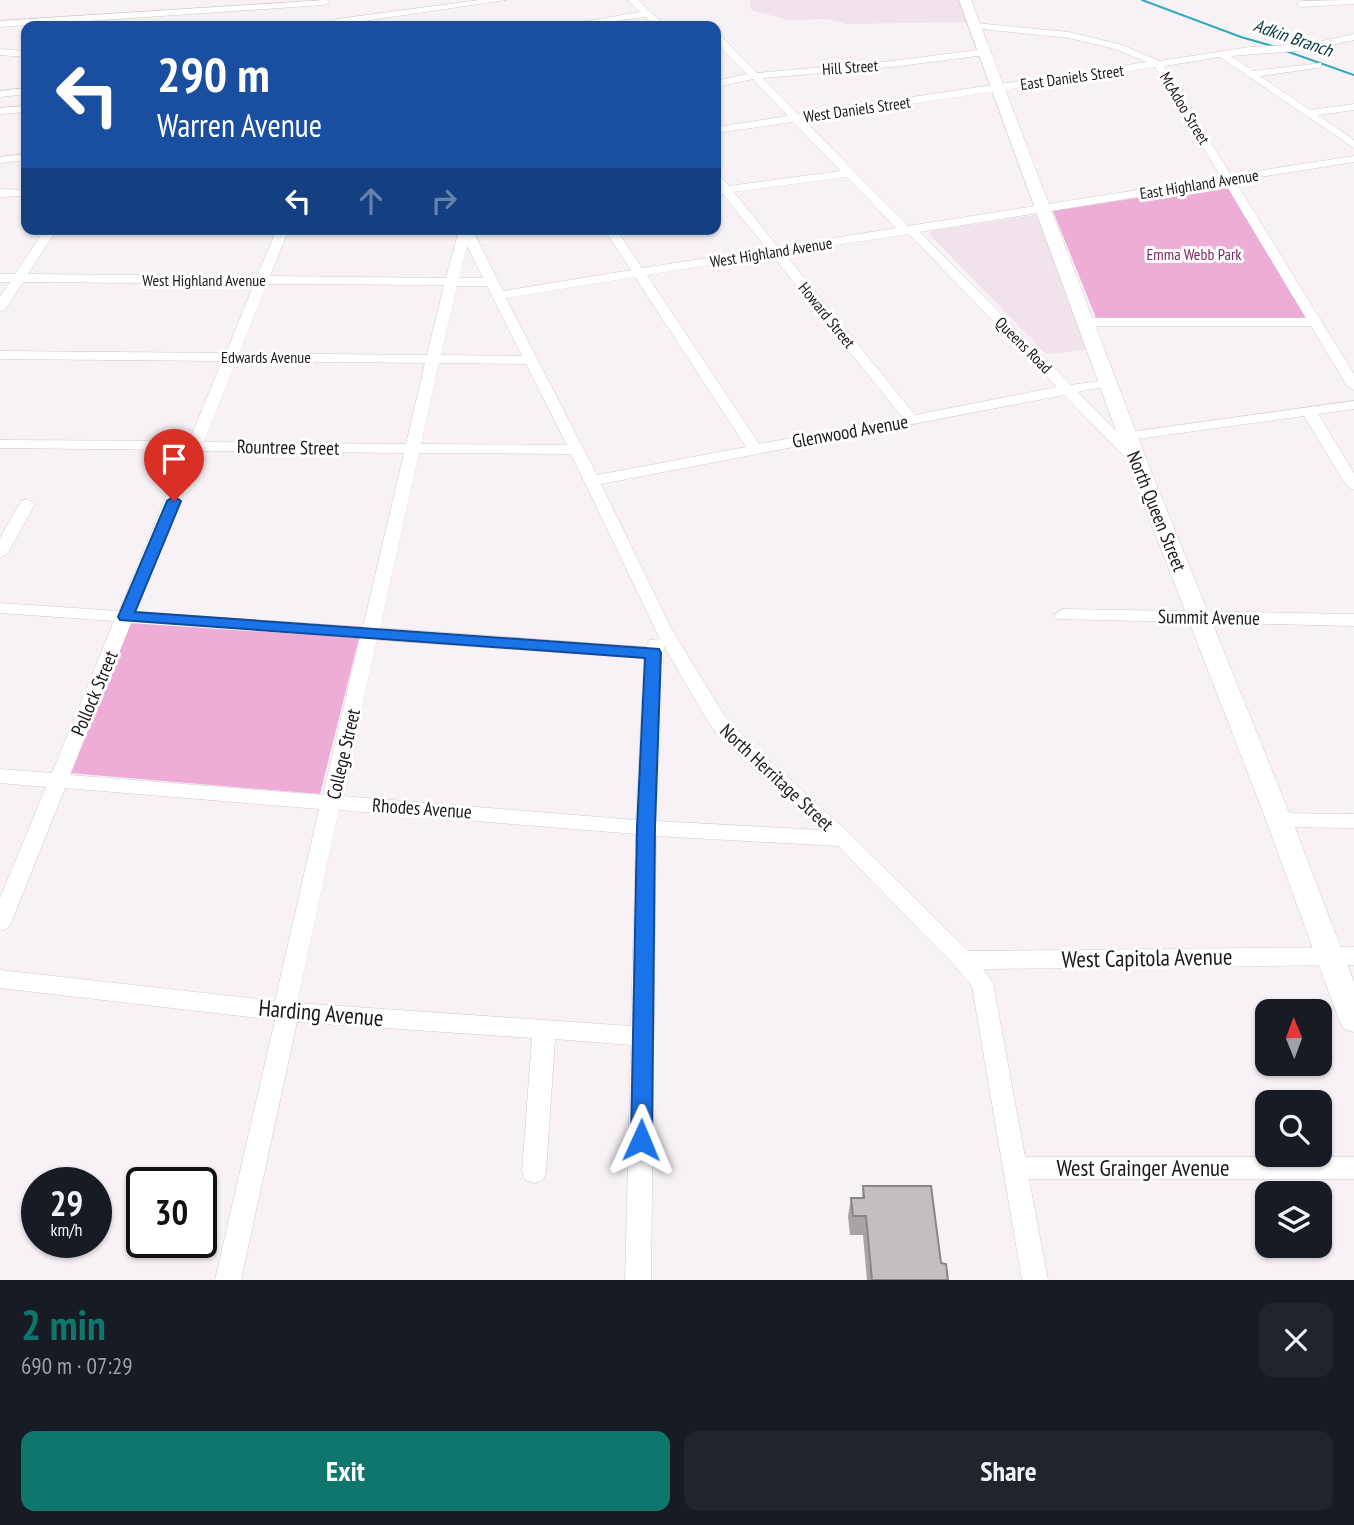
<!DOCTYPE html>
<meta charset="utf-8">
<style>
:root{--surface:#171b24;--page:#20242c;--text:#f1f3f6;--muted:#9ea1a6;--accent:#0f766e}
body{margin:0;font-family:"PT Sans Narrow",sans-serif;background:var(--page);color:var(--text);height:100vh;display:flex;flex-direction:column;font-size:26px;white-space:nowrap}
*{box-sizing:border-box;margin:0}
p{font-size:23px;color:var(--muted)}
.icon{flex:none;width:38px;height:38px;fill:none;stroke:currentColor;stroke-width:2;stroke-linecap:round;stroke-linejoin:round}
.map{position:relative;height:1280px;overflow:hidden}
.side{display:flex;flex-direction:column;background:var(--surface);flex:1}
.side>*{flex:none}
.banner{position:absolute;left:21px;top:21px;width:700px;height:214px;border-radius:14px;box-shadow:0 2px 5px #0004;background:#1a4fa0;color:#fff;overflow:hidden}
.needle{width:46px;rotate:359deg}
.fabs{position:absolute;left:1255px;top:999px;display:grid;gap:14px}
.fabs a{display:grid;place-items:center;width:77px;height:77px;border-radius:14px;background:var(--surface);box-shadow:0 2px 5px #0004;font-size:35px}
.speed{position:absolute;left:21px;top:1167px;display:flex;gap:14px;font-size:35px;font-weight:700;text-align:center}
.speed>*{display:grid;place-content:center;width:91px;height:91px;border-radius:50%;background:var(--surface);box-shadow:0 2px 5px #0004;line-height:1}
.speed small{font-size:18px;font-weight:400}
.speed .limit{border:4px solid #111;border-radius:10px;background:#fff;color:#111}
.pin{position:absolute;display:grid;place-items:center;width:60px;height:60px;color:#fff;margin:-72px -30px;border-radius:50% 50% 50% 0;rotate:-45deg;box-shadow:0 0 7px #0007}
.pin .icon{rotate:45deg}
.me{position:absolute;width:77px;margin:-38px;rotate:1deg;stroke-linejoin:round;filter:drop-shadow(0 0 5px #0008)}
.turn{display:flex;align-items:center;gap:24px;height:147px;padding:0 21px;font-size:32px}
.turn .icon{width:91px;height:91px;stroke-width:2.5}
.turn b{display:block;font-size:49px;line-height:60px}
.lanes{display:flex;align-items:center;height:66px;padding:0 21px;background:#0003;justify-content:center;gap:35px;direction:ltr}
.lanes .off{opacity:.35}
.round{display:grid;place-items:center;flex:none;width:74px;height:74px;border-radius:14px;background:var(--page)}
.overview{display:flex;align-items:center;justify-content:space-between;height:119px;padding:0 21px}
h1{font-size:42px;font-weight:800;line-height:52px;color:var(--accent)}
.cta{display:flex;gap:14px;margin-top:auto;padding:14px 21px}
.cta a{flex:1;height:80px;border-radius:14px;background:var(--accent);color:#fff;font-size:28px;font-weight:800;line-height:80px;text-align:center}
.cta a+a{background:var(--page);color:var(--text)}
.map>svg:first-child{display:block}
.built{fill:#f0e3eb}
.green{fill:#eeadd6}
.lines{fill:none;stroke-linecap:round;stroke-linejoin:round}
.stream{stroke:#30aabf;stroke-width:2}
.minor-casing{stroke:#d0c9cd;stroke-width:1}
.major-casing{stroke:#d0c9cd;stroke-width:1}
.minor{fill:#fff;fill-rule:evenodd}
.major{fill:#fff;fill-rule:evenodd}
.wall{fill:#a9a3a7}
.building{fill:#c4bec2;stroke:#898588;stroke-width:2}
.route{fill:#1a73e8;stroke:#114b97;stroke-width:2}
.labels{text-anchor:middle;stroke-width:6;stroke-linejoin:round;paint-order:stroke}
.far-street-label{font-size:16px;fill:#1b191a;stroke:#fff}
.far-park-label{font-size:16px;fill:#7c2663;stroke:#fff}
.far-water-label{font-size:18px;font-style:italic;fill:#033b44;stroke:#fff}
.street-label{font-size:19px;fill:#1b191a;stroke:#fff}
.near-street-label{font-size:23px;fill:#1b191a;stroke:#fff}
</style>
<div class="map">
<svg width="1354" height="1280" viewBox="0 0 1354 1280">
<rect width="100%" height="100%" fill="#f8f2f6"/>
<g class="built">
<polygon points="750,0 965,0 973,22 846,24 828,19 788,20 751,10"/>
<polygon points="1036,215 1088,350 1046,354 929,234 932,231"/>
</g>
<g class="green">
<polygon points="1226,184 1309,319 1096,318 1053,211"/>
<polygon points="131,622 359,638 320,794 69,773"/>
</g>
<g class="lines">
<g class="stream">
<polyline points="1142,0 1241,37 1276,47"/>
<polyline points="1286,51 1354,75"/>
</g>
<g class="minor-casing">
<g id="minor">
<polygon points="327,0 329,2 324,5 0,27 0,21"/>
<polygon points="480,0 506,0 337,25 332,22 337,19"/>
<polygon points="628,0 638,0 665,26 655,26 645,17 581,26 558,26 640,12"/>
<polygon points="1354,0 1354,4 1301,7 1296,4 1301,1"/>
<path d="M975,23L1069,32L1122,45L1159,61L1250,47L1309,44L1354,34V40L1309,50L1231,56L1253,71L1321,63V67L1317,68L1260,76L1310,110L1354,104V110L1318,115L1354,140V148L1220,57L1164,66L1231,175L1354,156V162L1235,181L1354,374V390L1347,386L1311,326H1086L1079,322L1086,318H1306L1225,183L920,232L1071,385L1113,379V385L1078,392L1142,458L1145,461L1142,464H1132L1064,395L601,484L671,628L724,715L749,742L850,834L968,951L1354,947V965L983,969L993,983L1025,1157H1354V1179H1029L1048,1280H1022L972,986L955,966L838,846L656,836L651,1280H625L631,1045L555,1039L546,1172L543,1180L534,1183L525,1180L522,1172L532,1038L297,1022L241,1280H215L275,1020L0,988V970L275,1001L319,809L65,788L11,923L7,929L0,931V898L46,787L0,783V769L52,773L114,621L0,613V603L119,611L185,450L0,448V440L189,441L222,361L0,359V351L226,353L254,284L23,282L5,310L0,311V297L10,282H0V274H15L45,229H57L28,274L257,276L277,229H289L270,276L446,278L459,229H472L503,291L631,270L604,229H616L642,268L767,249L723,194H716V175L720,176L729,186L841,171L793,122L716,133V127L788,116L753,79L716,87V81L747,74L716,43V37H722L757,73L892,61L985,49L990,52L985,55L892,67L763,78L798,114L1147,62L1115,49L1069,38L972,28L970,26ZM1155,67L1221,177L908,226L804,120ZM847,177L896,228L778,247L734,192ZM909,234L1057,387L915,415L784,253ZM467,246L483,278H459ZM772,255L902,417L759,444L647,275ZM635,277L746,447L597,475L506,298ZM267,284L444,285L427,355L239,353ZM457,286H487L522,356L441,355ZM236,361L425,363L406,444L204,442ZM439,363L526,364L567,445L421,444ZM200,451L404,453L363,627L135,612ZM419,453L571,454L660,639L650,640L646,647L380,628ZM131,623L360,638L323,795L70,775ZM377,640L644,658L636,820L342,796ZM664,646L710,725L735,752L821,830L656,821ZM339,810L636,834L631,1026L297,1003Z"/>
<polygon points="0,49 26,51 26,57 0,55"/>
<polygon points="26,88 26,94 0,97 0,91"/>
<polygon points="26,106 26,112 0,114 0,108"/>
<polygon points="26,154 26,160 0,163 0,157"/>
<polygon points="0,189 26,190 26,196 0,197"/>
<polygon points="1354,401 1354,409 1318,414 1354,473 1354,490 1346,485 1304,416 1137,439 1130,435 1137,431"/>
<polygon points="27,499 35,504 8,553 0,558 0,538 21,501"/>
<polygon points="1063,609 1354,614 1354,626 1057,619 1054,615"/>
<polygon points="1279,813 1354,814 1354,828 1279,827 1272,825 1269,820 1272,815"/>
</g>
</g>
<g class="major-casing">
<polygon id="major" points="959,0 971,0 1147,461 1292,820 1354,982 1354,1032 1344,1029 1339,1020 1266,820 1127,461"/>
</g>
<use href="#minor" class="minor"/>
<use href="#major" class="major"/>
</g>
<polygon class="wall" points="863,1186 941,1263 948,1280 867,1280 863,1235 850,1235 848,1216 851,1198 862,1198"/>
<polygon class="building" points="863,1186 931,1186 941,1263 946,1264 948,1280 872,1280 866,1216 853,1216 851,1198 864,1198"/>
<polygon class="route" points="174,496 181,501 135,612 659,649 661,653 655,827 652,1140 649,1147 641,1150 634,1147 631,1140 637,827 645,658 120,620 118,617 167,501"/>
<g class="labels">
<g class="far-street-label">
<text transform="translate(850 67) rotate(-4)" y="6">Hill Street</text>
<text transform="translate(1072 77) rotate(-8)" y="6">East Daniels Street</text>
<text transform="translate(1185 108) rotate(59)" y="6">McAdoo Street</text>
<text transform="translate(857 109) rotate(-8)" y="6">West Daniels Street</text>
<text transform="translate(1199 184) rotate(-9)" y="6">East Highland Avenue</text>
<text transform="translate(771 252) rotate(-9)" y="6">West Highland Avenue</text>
<text x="204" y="286">West Highland Avenue</text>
<text transform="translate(827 315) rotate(51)" y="6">Howard Street</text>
<text transform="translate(1024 345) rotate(45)" y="6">Queens Road</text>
<text x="266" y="363">Edwards Avenue</text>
</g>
<g class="far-park-label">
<text x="1194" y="260">Emma Webb Park</text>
</g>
<g class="far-water-label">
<text transform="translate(1293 38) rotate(19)" y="6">Adkin Branch</text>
</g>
<g class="street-label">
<text transform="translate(850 431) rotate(-10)" y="7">Glenwood Avenue</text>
<text transform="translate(288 447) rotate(1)" y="7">Rountree Street</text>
<text transform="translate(1157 511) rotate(68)" y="7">North Queen Street</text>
<text transform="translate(1209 617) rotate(1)" y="7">Summit Avenue</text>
<text transform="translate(94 693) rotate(-67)" y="7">Pollock Street</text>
<text transform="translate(343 754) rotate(-77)" y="7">College Street</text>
<text transform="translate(777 777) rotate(43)" y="7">North Herritage Street</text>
<text transform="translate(422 808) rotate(4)" y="7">Rhodes Avenue</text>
</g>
<g class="near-street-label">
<text transform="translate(1147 958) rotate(-1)" y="8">West Capitola Avenue</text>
<text transform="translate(321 1013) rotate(5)" y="8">Harding Avenue</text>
<text x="1143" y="1176">West Grainger Avenue</text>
</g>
</g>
</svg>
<div class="fabs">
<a><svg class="needle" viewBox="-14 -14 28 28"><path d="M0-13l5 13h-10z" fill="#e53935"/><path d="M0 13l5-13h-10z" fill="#9ea1a6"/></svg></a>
<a><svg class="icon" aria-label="search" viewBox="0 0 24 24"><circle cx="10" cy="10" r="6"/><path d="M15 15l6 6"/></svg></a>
<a><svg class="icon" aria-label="layers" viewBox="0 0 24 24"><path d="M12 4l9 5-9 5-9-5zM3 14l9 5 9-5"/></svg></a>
</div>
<div class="speed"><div>29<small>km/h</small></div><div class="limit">30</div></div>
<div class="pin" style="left:174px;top:501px;background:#d93025"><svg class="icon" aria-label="arrive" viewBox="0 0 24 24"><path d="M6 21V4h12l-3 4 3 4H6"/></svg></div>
<svg class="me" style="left:641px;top:1140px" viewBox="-20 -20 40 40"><path d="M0-17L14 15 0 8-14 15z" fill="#1a73e8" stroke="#fff" stroke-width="4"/></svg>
<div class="banner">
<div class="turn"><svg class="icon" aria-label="left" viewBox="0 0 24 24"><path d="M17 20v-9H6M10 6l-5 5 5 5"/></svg><div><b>290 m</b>Warren Avenue</div></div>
<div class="lanes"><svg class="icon" aria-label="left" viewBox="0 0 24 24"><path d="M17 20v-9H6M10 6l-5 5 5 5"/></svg><svg class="icon off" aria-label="ahead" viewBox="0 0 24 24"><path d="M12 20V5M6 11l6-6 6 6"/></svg><svg class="icon off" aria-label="right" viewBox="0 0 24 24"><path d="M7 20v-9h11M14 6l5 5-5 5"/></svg></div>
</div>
</div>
<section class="side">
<div class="overview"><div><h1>2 min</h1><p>690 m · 07:29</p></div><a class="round"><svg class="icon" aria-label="close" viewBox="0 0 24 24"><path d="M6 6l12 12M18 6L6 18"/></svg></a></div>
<div class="cta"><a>Exit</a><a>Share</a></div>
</section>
